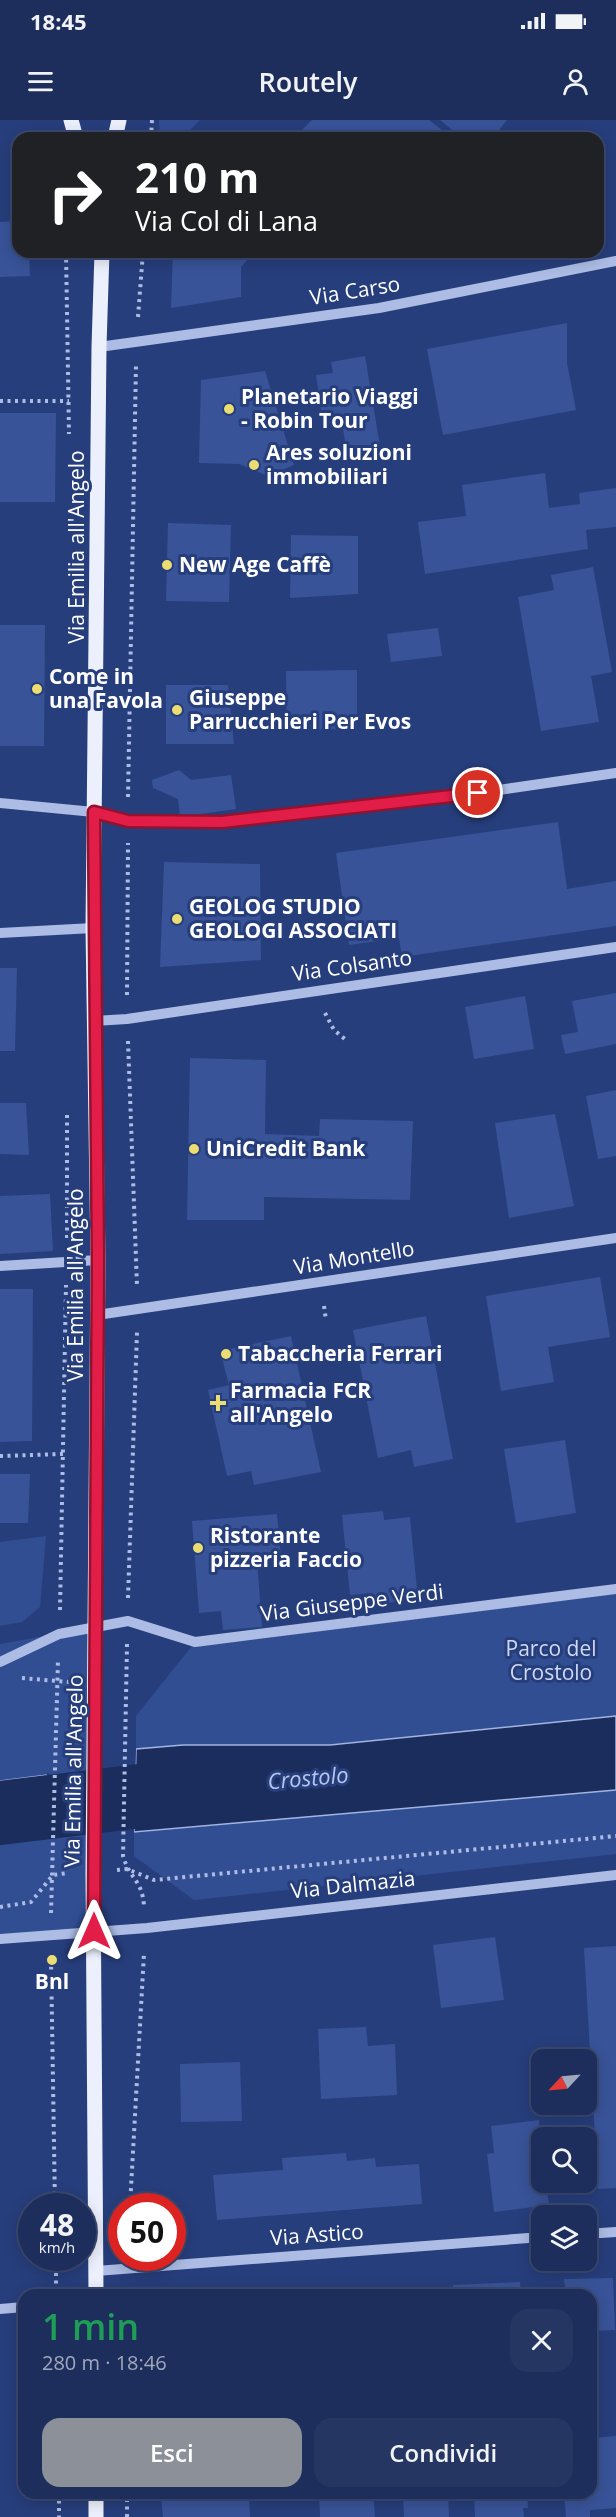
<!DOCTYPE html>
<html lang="it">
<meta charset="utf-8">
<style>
:root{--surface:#1d2e5d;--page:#253663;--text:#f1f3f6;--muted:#a0a8bc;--line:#3b4a72;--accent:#8c9099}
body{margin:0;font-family:"Open Sans",sans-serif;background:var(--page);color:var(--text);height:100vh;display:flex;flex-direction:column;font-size:22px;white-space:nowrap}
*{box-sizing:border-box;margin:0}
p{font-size:20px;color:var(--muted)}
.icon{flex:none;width:33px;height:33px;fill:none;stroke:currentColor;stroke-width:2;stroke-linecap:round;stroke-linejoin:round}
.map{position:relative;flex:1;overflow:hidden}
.side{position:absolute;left:18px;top:2169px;width:579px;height:210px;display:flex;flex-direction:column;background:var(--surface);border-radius:18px;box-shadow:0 3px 15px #0003,0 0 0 2px var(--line)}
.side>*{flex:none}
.top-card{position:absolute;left:12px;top:12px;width:592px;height:126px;border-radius:18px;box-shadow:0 3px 15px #0003,0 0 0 2px var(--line);background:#202124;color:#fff;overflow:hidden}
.needle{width:39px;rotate:244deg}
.buttons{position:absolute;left:531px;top:1929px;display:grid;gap:12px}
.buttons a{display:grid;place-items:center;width:66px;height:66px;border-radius:12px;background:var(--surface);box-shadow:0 3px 15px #0003,0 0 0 2px var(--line);font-size:30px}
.speed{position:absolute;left:18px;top:2073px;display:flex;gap:12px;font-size:30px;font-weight:700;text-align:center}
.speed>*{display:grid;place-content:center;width:78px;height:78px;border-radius:50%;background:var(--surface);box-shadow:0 3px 15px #0003,0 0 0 2px var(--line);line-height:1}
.speed small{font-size:15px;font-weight:400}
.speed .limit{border:9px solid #d22;background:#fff;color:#111}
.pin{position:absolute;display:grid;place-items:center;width:51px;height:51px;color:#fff;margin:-26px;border:3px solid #fff;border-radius:50%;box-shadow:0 2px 6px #0007}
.me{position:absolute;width:66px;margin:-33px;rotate:0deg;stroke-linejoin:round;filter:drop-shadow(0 0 4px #0008)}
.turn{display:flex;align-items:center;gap:21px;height:126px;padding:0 24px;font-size:27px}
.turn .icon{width:78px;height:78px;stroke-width:2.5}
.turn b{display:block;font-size:42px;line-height:51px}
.round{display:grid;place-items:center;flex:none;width:63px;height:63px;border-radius:18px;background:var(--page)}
.headline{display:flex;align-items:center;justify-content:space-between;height:102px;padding:0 24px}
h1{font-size:36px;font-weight:600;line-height:45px;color:#1e9e55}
.cta{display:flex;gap:12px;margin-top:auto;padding:12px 24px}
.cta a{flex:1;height:69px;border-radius:18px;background:var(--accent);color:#fff;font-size:24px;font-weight:600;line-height:69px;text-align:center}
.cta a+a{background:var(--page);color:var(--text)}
.status{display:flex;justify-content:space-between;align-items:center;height:42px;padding:0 30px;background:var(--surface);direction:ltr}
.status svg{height:16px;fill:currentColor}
header{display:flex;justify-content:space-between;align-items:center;height:78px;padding:0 24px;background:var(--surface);font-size:27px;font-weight:600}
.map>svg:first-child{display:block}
.green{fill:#324e93}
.water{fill:#1b2d5d;stroke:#a1b5e4;stroke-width:1.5}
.pier{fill:#273e7c}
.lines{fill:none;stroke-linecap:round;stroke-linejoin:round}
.river{stroke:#1b2d5d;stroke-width:64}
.building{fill:#385398}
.path{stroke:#acbce4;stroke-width:4;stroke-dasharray:3 4.5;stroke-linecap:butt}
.minor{stroke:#acbce4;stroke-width:10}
.major{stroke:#ecf0fc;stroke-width:15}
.route-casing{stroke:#92132f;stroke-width:15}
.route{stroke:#e11d48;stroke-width:10}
.poi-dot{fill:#ecdd72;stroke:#273e7c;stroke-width:2}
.labels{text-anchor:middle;stroke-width:6;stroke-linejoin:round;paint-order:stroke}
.street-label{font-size:21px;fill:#fff;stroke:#273e7c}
.poi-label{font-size:21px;font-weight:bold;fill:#fff;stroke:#273e7c;text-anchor:start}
.park-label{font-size:21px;fill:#cfd9f4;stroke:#273e7c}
.water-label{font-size:22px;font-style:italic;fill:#b7c7ec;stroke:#273e7c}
</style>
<div class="status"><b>18:45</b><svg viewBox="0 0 49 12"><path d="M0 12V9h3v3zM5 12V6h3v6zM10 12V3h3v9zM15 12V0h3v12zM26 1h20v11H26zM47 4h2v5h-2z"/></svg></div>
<header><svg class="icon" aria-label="menu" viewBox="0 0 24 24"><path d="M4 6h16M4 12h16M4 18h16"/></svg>Routely<svg class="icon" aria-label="person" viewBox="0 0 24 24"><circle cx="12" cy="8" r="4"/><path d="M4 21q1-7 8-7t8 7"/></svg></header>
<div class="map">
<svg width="616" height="2397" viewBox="0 0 616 2397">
<rect width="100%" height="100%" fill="#273e7c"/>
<g class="green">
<polygon points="159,0 200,0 182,18 160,18"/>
<polygon points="46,1416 40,1487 22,1502 0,1506 0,1422"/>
<polygon points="616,1469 616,1598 330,1625 183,1625 136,1629 136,1596 195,1522"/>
<polygon points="95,1507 94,1811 0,1819 0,1712 46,1703 46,1655 0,1661 0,1524"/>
<polygon points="616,1670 616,1734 194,1780 134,1736 134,1712"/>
</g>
<g class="water">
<polygon points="616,1596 616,1670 134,1712 136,1629 183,1625 330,1625"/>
<polygon points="47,1655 46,1703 0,1712 0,1661"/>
</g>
<g class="pier">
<polygon points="136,1626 136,1629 134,1715 131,1712 133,1629"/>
<polygon points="47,1652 50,1654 49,1703 46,1706"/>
</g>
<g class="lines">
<polyline class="river" points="0,1693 222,1666"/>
</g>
<g class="building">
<polygon points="312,0 429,0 443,11 437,18 302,18 298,14"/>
<polygon points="440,0 507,0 493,18 462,18"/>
<polygon points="18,101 18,132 29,132 30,156 0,157 0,102"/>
<polygon points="173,132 255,132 241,147 241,177 171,188"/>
<polygon points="567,203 567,243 576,290 443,315 427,229"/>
<polygon points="365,236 380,326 347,332 341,298 323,302 316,255 333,253 331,242"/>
<polygon points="265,251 294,345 268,356 239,344 199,343 201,260"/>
<polygon points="0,293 56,293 55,382 0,382"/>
<polygon points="545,353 549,388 580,384 579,373 616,368 616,407 586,410 588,429 425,454 418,402 466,396 462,365"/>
<polygon points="168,403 231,405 229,482 166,481"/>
<polygon points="291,415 358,416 358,474 290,478"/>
<polygon points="593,447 612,552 591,556 599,602 541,611 518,477 554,470 551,455"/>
<polygon points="0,505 45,505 44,626 0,626"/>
<polygon points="438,508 442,536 391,542 387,514"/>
<polygon points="357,550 357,609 287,610 286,551"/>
<polygon points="166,565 228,565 234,624 166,624"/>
<polygon points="179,650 191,660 231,655 236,689 180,697 178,679 153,668 152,660"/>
<polygon points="558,702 567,769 616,761 616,806 402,837 399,818 349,825 336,733"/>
<polygon points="164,742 260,744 261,840 160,847"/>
<polygon points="0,848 17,848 15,931 0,931"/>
<polygon points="616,873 616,924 565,934 561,915 578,912 572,881"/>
<polygon points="525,876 534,929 474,939 465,887"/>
<polygon points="190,938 266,940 265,1014 319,1016 320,999 413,1001 410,1080 264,1077 264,1100 187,1100"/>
<polygon points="616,970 616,1036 598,1039 586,976"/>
<polygon points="0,983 26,983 29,1035 0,1034"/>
<polygon points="555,994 574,1086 509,1098 495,1003"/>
<polygon points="50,1074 53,1131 0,1134 0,1076"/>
<polygon points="600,1157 610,1217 548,1227 554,1262 501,1271 486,1176"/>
<polygon points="0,1169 33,1169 32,1321 0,1322"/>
<polygon points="426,1196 453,1339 414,1347 411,1330 378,1338 353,1210"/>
<polygon points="291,1216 321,1352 254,1365 251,1351 227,1356 208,1270 229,1265 220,1231"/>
<polygon points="565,1320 576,1393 516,1403 504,1329"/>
<polygon points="0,1354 30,1354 28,1403 0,1403"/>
<polygon points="383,1391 384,1400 410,1397 418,1480 374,1484 373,1473 350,1475 342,1395"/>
<polygon points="277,1394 281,1438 257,1441 262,1507 223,1510 221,1491 199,1493 192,1401"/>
<polygon points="495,1817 504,1880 441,1888 433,1825"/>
<polygon points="616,1826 616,2068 598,2069 584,1828"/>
<polygon points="366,1907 368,1926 395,1924 397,1975 321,1979 318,1909"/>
<polygon points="240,1942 242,2001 181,2002 180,1944"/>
<polygon points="539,2000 542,2062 546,2062 549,2085 494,2092 487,2034 494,2033 491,2006"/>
<polygon points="346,2033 347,2041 375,2038 376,2047 419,2044 422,2084 217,2100 213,2055 283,2050 282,2038"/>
<polygon points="613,2158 615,2210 591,2211 591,2175 544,2175 544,2169 565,2168 564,2159"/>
<polygon points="520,2162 521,2175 453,2175 453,2165"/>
<polygon points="390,2169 390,2175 317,2173"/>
<polygon points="616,2316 616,2388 590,2390 590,2397 566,2397 564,2373 591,2373 591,2318"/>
<polygon points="132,2373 153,2373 153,2375 132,2376"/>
<polygon points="249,2373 250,2397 163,2397 161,2377"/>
<polygon points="319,2373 373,2373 375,2397 320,2397"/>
<polygon points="403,2373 448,2373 449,2397 404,2397"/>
<polygon points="474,2373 527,2373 528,2388 523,2388 524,2397 475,2397"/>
</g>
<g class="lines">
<g class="path">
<polyline points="151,18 152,0"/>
<polyline points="66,132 69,314"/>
<polyline points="138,197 143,132"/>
<polyline points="0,281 69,281"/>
<polyline points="128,677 136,244"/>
<polyline points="127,875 128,723"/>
<polyline points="325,893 334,910 346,920"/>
<polyline points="128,921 137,1166"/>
<polyline points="67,1118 67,994"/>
<polyline points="324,1186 326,1200"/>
<polyline points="0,1336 63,1334"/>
<polyline points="128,1478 137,1212"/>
<polyline points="60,1490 66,1165"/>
<path d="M127,1524L123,1736C130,1760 142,1759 144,1786"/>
<polyline points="22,1558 69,1562"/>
<polyline points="117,1750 127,1749 154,1760 616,1716"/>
<polyline points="0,1787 31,1782 53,1755 68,1753"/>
<polyline points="51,1793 58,1540"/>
<polyline points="51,1839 55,2086"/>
<polyline points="130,2086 144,1833"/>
<polyline points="56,2138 56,2175"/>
<polyline points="59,2373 59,2397"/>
<polyline points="127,2397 127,2373"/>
</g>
<g class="minor">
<polyline points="99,227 379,188 616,141"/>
<polyline points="0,683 94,692 128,701 222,702 478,673 616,653"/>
<polyline points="0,813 93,808"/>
<polyline points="94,901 127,899 616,827"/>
<polyline points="0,1146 98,1140"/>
<polyline points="97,1195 616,1118"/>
<polyline points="0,1542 59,1514 128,1501 195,1522 616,1469"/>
<polyline points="0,1819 147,1808 616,1755"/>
<polyline points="586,2114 616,2112"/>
<polyline points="96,2151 542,2117"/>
<polyline points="0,2189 24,2187"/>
</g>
<g class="major">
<polyline points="71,0 76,18"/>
<polyline points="115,18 119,0"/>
<polyline points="96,2175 93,1752 98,1140 93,808 99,227 102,132"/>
<polyline points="96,2397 96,2373"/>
</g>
</g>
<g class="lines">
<g class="route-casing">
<polyline id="route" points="94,1811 98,1140 94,692 128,701 222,702 478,673"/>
</g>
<use href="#route" class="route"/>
</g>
<g class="poi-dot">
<circle cx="229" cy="289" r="6"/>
<circle cx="254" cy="345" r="6"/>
<circle cx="167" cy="445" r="6"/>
<circle cx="37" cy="569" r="6"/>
<circle cx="177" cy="590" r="6"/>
<circle cx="177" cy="799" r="6"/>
<circle cx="194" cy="1029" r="6"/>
<circle cx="226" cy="1234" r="6"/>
<path d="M215 1274h6v6h6v6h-6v6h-6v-6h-6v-6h6z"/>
<circle cx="198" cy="1428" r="6"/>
<circle cx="52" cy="1840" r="6"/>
</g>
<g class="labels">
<g class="street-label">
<text transform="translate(355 171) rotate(-9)" y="7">Via Carso</text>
<text transform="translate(77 427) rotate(-90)" y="7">Via Emilia all'Angelo</text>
<text transform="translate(352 846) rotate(-8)" y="7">Via Colsanto</text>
<text transform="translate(354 1138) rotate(-9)" y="7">Via Montello</text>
<text transform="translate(76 1165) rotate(-90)" y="7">Via Emilia all'Angelo</text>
<text transform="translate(352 1483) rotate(-7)" y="7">Via Giuseppe Verdi</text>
<text transform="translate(74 1651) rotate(-89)" y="7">Via Emilia all'Angelo</text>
<text transform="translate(353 1765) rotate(-6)" y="7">Via Dalmazia</text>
<text transform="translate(317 2115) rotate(-4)" y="7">Via Astico</text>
</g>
<g class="poi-label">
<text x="241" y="284">Planetario Viaggi<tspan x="241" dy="24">- Robin Tour</tspan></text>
<text x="266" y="340">Ares soluzioni<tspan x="266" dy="24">immobiliari</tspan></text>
<text x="179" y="452">New Age Caffè</text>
<text x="49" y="564">Come in<tspan x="49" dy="24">una Favola</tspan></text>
<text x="189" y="585">Giuseppe<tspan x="189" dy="24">Parrucchieri Per Evos</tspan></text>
<text x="189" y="794">GEOLOG STUDIO<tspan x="189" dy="24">GEOLOGI ASSOCIATI</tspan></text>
<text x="206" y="1036">UniCredit Bank</text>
<text x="238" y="1241">Tabaccheria Ferrari</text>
<text x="230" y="1278">Farmacia FCR<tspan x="230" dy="24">all'Angelo</tspan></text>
<text x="210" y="1423">Ristorante<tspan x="210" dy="24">pizzeria Faccio</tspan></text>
<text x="52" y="1869" text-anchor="middle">Bnl</text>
</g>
<g class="park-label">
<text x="551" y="1536">Parco del<tspan x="551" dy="24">Crostolo</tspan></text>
</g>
<g class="water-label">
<text transform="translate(308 1658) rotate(-5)" y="8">Crostolo</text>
</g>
</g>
</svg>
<div class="buttons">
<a><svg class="needle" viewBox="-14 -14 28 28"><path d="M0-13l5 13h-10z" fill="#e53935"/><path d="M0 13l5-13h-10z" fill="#a0a8bc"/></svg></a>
<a><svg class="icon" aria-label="search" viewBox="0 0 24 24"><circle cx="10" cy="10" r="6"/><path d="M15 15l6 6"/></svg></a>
<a><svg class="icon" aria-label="layers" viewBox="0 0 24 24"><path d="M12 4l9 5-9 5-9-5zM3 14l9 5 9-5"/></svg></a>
</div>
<div class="speed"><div>48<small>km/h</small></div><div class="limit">50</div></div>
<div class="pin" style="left:478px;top:673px;background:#d93025"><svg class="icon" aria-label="arrive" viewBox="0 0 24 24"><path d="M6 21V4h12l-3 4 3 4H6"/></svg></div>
<svg class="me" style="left:94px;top:1811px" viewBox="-20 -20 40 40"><path d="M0-17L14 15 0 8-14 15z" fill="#e11d48" stroke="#fff" stroke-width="4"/></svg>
<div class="top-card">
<div class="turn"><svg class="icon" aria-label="right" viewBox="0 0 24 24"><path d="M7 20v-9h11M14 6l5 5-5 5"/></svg><div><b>210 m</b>Via Col di Lana</div></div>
</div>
<section class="side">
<div class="headline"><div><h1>1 min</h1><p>280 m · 18:46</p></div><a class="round"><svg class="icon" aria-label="close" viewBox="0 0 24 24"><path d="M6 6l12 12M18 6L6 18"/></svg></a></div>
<div class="cta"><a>Esci</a><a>Condividi</a></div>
</section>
</div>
